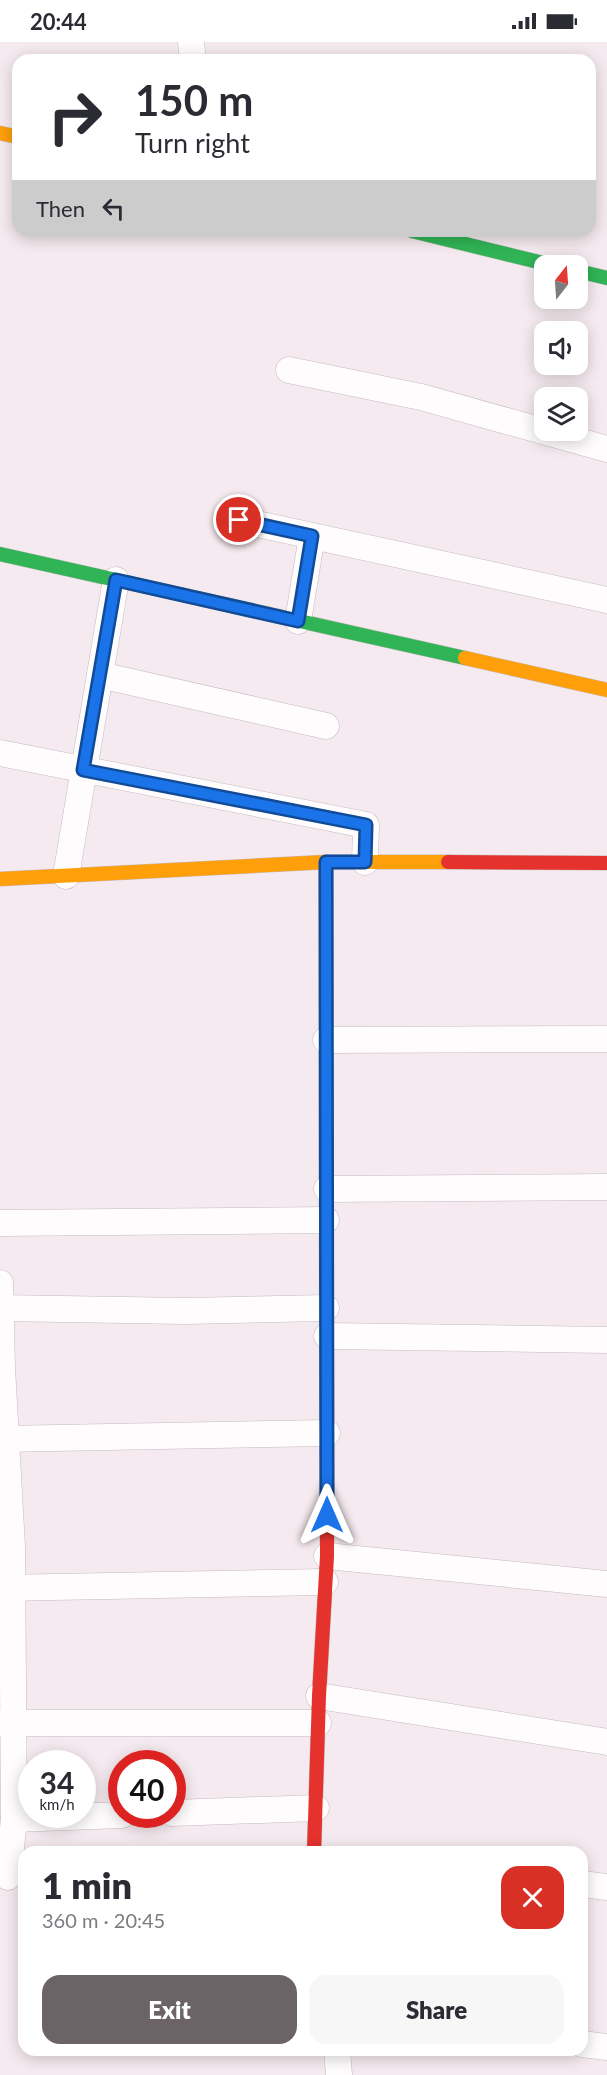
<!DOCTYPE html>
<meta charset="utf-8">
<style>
:root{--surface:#fff;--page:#f7f7f7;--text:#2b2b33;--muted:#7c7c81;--accent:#6c6367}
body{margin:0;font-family:Lato,sans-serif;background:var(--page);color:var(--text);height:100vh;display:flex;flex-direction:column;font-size:22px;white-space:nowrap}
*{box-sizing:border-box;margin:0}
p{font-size:20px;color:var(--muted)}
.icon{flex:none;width:33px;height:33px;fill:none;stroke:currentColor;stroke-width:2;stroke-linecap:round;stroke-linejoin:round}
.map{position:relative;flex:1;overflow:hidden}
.details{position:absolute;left:18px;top:1804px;width:570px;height:210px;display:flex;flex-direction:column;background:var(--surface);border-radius:18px;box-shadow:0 3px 15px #0003}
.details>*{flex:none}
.top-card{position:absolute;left:12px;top:12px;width:584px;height:183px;border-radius:18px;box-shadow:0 3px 15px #0003;background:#fff;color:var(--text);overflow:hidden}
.needle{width:39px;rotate:17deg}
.fabs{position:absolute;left:534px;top:213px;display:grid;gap:12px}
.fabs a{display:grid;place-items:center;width:54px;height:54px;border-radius:12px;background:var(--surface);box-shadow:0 3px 15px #0003;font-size:30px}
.speed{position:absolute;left:18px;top:1708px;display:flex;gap:12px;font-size:30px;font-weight:700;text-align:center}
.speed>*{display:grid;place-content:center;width:78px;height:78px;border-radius:50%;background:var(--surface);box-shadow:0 3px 15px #0003;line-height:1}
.speed small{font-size:15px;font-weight:400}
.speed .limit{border:9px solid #d22;background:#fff;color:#111}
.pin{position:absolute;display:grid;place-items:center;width:51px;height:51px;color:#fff;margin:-26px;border:3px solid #fff;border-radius:50%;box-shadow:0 2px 6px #0007}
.me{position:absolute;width:66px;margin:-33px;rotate:0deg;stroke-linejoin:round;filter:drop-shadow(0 0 4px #0008)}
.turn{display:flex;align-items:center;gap:21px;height:126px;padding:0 24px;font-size:27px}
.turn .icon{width:78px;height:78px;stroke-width:2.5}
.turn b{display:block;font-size:42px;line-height:51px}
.then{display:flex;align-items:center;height:57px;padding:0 24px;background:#0003;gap:12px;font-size:22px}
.round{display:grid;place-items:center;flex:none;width:63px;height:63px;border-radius:18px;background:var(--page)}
.summary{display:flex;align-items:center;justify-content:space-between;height:102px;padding:0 24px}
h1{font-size:36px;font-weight:800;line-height:45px}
.primary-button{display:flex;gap:12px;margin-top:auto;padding:12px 24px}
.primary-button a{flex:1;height:69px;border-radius:18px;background:var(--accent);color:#fff;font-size:24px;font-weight:800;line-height:69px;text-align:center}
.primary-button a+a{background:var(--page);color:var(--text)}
.status{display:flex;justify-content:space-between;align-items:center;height:42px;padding:0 30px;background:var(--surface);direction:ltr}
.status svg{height:16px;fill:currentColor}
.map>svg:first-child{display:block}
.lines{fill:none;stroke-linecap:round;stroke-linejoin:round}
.street-casing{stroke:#c4bbbf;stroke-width:27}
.fast-casing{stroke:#c4bbbf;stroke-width:15}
.slow-casing{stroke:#c4bbbf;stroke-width:15}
.jam-casing{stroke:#c4bbbf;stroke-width:15}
.street{stroke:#fefcfd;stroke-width:26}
.fast{stroke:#30b455;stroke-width:14}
.slow{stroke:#ff9f0a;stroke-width:14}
.jam{stroke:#e5322d;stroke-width:14}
.route-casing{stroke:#114b97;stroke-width:15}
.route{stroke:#1a73e8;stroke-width:10}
</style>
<div class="status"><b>20:44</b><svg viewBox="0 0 49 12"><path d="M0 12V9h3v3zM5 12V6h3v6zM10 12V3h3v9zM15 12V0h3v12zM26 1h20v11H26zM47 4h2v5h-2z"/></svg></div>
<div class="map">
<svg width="607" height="2033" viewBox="0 0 607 2033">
<rect width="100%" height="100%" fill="#f5eaef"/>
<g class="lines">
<g class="street-casing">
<g id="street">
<polyline points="191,0 193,18"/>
<polyline points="289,328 421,355 607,407"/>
<polyline points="239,478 607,558"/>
<polyline points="298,579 312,494"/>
<polyline points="100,633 326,684"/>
<polyline points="0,711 366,783 365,820"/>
<polyline points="66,834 116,538"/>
<polyline points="326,998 607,997"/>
<polyline points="327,1147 607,1145"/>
<polyline points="0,1181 326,1178"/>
<polyline points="0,1241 2,1326 12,1504 14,1777 8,1835"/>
<polyline points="0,1266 186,1269 326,1266"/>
<polyline points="327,1294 607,1298"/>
<polyline points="0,1397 327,1391"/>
<polyline points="327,1514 607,1542"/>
<polyline points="0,1546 325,1540"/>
<polyline points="319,1654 607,1700"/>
<polyline points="0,1681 318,1681"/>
<polyline points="172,1771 316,1766"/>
<polyline points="14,1777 122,1773"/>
<polyline points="582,1842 607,1845"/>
<polyline points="582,2002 607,2005"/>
<polyline points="337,2008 339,2033"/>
</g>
</g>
<g class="fast-casing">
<g id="fast">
<polyline points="412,189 555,224"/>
<polyline points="578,229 607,236"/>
<polyline points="0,512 465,616"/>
<polyline points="326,820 326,950"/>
<polyline points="326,1135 327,1434"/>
</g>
</g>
<g class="slow-casing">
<g id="slow">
<polyline points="0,91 18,95"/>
<polyline points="465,616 607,648"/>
<polyline points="0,837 326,820 448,820"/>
</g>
</g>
<g class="jam-casing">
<g id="jam">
<polyline points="448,820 607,821"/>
<polyline points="326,950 326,1135"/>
<polyline points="314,1810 319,1654 327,1514 327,1434"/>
</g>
</g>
<use href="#street" class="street"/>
<use href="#fast" class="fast"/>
<use href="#slow" class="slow"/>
<use href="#jam" class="jam"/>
</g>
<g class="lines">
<g class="route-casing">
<polyline id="route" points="239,478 312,494 298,579 116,538 83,728 366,783 365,820 326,820 327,1473"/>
</g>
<use href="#route" class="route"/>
</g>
</svg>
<div class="fabs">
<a><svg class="needle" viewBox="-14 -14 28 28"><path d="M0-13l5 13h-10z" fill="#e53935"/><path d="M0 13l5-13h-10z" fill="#7c7c81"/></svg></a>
<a><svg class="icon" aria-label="sound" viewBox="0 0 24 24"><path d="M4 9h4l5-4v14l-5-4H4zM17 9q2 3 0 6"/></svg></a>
<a><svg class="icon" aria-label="layers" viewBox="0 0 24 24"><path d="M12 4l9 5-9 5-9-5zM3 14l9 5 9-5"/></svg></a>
</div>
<div class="speed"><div>34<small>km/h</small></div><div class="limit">40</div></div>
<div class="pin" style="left:239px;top:478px;background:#d93025"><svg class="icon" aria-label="arrive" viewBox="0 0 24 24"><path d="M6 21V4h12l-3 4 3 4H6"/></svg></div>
<svg class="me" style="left:327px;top:1473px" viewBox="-20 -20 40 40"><path d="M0-17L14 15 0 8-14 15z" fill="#1a73e8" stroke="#fff" stroke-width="4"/></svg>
<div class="top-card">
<div class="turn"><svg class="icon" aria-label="right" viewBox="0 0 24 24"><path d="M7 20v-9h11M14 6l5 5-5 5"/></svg><div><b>150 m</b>Turn right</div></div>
<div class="then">Then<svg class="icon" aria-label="left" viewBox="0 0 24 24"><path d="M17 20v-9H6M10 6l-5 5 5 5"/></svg></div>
</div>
<section class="details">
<div class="summary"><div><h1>1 min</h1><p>360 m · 20:45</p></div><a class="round" style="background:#d93025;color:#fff"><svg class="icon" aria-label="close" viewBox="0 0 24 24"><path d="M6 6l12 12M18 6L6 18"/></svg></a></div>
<div class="primary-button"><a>Exit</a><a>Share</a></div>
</section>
</div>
